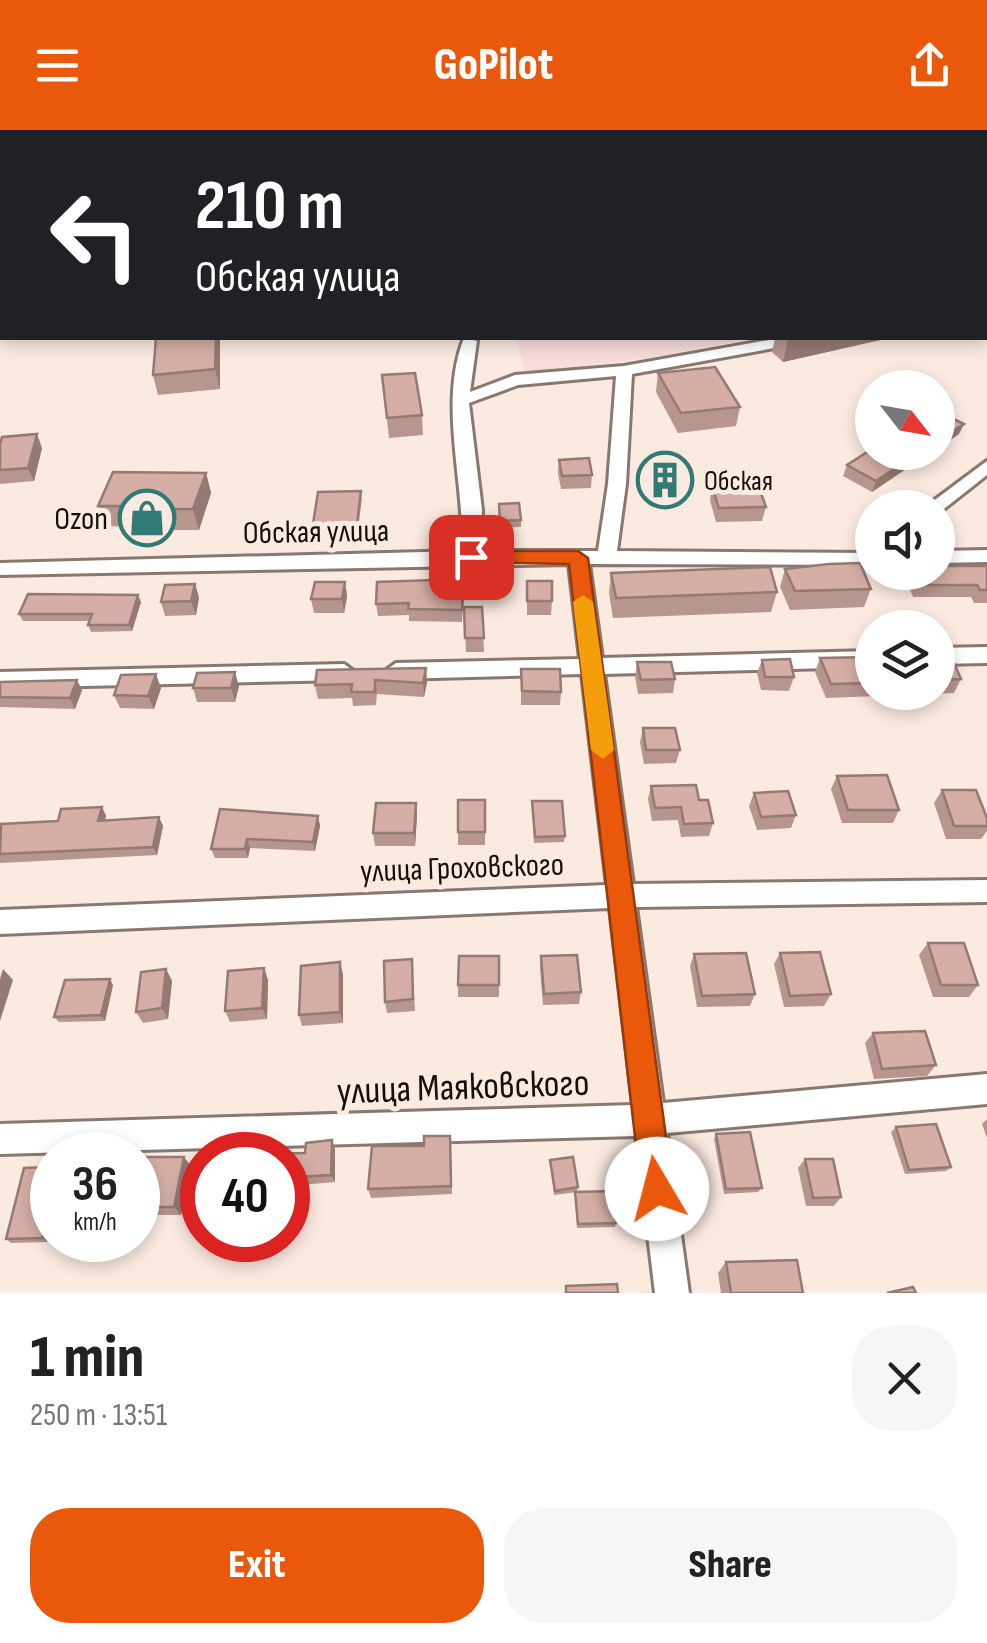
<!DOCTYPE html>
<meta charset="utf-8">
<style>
:root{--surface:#fff;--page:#f6f6f6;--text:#222;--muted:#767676;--accent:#ea580c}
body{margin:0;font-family:"Sofia Sans Condensed",sans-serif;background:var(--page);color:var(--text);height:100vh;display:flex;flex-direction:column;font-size:38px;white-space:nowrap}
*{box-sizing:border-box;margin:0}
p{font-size:32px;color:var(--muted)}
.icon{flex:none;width:55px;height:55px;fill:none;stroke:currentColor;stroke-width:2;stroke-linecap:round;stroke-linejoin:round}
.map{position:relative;height:1163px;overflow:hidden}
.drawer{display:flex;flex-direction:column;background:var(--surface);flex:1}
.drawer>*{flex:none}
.top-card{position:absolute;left:0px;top:0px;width:988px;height:210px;box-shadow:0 5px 15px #0003;background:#202124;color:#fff;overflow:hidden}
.needle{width:65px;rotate:121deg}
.fabs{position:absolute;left:855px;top:240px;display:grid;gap:20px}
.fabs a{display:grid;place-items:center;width:100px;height:100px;border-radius:50%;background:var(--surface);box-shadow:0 5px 15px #0003;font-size:50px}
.speed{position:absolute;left:30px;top:1002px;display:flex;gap:20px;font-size:50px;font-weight:700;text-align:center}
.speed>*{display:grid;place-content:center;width:130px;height:130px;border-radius:50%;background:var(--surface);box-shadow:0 5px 15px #0003;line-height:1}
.speed small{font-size:25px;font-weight:400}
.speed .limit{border:15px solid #d22;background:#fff;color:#111}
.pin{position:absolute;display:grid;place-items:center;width:85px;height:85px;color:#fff;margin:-42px;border-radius:20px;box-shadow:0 5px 15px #0006}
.me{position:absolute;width:110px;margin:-55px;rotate:352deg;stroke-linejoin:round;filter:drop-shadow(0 0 8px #0008)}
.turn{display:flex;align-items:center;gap:35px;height:210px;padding:0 30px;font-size:45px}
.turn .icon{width:130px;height:130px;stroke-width:2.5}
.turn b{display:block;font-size:70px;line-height:85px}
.round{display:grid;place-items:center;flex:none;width:105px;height:105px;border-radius:40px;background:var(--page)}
.summary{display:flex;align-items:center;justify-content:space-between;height:170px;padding:0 30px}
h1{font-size:60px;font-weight:800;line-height:75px}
.cta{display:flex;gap:20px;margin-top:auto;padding:20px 30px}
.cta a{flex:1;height:115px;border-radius:40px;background:var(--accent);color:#fff;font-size:40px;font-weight:800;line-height:115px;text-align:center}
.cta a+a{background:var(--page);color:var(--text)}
header{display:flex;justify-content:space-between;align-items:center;height:130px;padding:0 30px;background:var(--accent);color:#fff;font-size:45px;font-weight:800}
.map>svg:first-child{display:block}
.industrial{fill:#f8dcdc}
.green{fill:#b8bfa5}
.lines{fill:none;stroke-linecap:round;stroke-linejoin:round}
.minor-casing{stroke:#887970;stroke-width:6}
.minor{fill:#fff;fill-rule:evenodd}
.wall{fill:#b7968e}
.shaded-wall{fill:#957a74}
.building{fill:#d5afa5;stroke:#957a74;stroke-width:2.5}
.route{fill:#ea580c;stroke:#983908;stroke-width:2.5}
.slow{fill:#f59e0b}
.labels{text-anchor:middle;stroke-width:10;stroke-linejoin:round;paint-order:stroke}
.far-poi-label{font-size:28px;fill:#15100d;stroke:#fbeae0;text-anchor:start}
.poi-label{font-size:32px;fill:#15100d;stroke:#fbeae0;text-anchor:end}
.street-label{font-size:32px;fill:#15100d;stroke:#fbeae0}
.near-street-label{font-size:38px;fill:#15100d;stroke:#fbeae0}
</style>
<header><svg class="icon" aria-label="menu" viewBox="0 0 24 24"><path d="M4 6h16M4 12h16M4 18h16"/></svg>GoPilot<svg class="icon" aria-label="share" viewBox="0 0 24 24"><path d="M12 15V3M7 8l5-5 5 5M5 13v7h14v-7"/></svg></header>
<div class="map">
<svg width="987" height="1163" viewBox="0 0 987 1163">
<rect width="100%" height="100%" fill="#fbeae0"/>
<polygon class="industrial" points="516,208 750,208 662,226 526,245"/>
<polygon class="green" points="0,0 362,0 2,2 0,61"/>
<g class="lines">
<g class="minor-casing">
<g id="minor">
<rect x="985" y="149" width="2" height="8"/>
<path d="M464,208L477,211L470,262L515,245L624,236L780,208H810L802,213L632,244L626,354L617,421L872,423V435L589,434L602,528L872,521V537L604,544L633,754L987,750V772L636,777L663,973L987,944V974L667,1003L689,1163H655L636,1006L0,1024V994L633,975L610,778L0,804V780L607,755L582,544L396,549L385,541L396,533L580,529L569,434L0,445V433L462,421C465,353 438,273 464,208ZM616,246L608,354L598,421H481L482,380L469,273L518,255Z"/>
<polygon points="987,331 987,345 940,382 938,378 924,378"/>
<polygon points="987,420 987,432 938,433 938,421"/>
<polygon points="987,517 987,533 938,534 938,518"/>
<polygon points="344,534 355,542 344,550 0,558 0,542"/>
</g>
</g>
<use href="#minor" class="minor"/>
</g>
<g class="wall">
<polygon points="156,208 220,208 220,259 158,265 153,245"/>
<polygon points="775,208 889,208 783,232 772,222"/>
<polygon points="658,243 740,277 736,296 678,303 656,262"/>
<polygon points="382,245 422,285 423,305 389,308"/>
<polygon points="0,314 42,318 34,351 0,354"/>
<polygon points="872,322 931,322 872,362 843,346 847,335"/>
<polygon points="559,330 592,345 591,358 561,359 558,343"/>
<polygon points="206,343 211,363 199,400 171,400 168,391 135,391 133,397 105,396 98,376"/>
<polygon points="712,357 766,377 762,391 716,392 710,370"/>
<polygon points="362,368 358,400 314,401 313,394"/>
<polygon points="499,374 521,390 521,397 500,398"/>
<polygon points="987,436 987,473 974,473 971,467 913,467 905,448 907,442 938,442"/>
<polygon points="785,439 871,459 864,477 790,480 780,457"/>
<polygon points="611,443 777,462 771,482 613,488 609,463"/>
<polygon points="527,451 552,471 551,485 527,485"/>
<polygon points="345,452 347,466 344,483 314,483 311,469"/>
<polygon points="464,461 462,492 409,491 409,485 378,486 376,474"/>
<polygon points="199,467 196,485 165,486 161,472"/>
<polygon points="141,472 132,501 91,502 88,495 89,491 23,491 19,484"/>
<polygon points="464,477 482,477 484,522 466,522"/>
<polygon points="938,524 961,549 954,563 826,568 815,542 820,528 872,527 872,562 938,562"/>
<polygon points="762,530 794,547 789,561 761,560 757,543"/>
<polygon points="637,532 675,549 673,563 638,564 635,546"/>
<polygon points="426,538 427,552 424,567 377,564 376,575 353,576 352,568 318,569 315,555"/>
<polygon points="521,539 561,562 560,575 521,575"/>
<polygon points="0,552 82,560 75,579 0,577"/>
<polygon points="239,556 235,572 197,572 193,558"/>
<polygon points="161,558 154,579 120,578 114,565"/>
<polygon points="643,598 680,620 676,633 644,634 640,612"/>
<polygon points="837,646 899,680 893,693 842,693 831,659"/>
<polygon points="651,656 699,670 713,693 709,706 681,707 678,690 652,691 648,669"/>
<polygon points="942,660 987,688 987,701 981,709 946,709 934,673"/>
<polygon points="754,663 796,685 791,698 757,700 749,676"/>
<polygon points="485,670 485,715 458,715 458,702"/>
<polygon points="532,671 565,706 564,712 534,713"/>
<polygon points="416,673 417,686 415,716 375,716 373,703"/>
<polygon points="102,677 106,686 105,690 163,696 157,725 0,733 0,697 58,691"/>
<polygon points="318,686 320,696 315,721 250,718 248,728 215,728 211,719"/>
<polygon points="928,813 978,855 969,867 933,867 919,825"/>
<polygon points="780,823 831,864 824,876 784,877 774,834"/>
<polygon points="694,824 755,864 750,876 697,877 690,836"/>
<polygon points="499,826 499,867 458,867 458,855"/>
<polygon points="541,826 581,862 579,874 543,875 540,838"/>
<polygon points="412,829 415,881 387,883 385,872"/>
<polygon points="264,838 268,850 267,889 230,892 225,881"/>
<polygon points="166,839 172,851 168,889 143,893 136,882"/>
<polygon points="343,844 343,893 302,896 299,885"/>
<polygon points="113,855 105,891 59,892 54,887"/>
<polygon points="873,903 936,935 927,946 874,949 865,913"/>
<polygon points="987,989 987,1008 982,994"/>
<polygon points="896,997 951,1037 946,1041 905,1044 891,1002"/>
<polygon points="716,1004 762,1058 758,1062 724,1064 714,1009"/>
<polygon points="332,1010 335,1019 335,1052 300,1055 294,1106 288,1106 288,1025 305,1023"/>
<polygon points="451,1015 452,1064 371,1068 368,1059 424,1016"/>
<polygon points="138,1027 191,1036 181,1085 138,1085"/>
<polygon points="805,1029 841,1067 834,1076 806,1076 798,1038"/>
<polygon points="550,1030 578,1057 577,1062 554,1065"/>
<polygon points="52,1037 52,1091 48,1112 11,1113 6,1109"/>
<polygon points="575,1062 616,1093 615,1097 577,1098"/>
<polygon points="726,1132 803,1163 721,1163 718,1143"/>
</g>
<g class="shaded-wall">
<rect x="985" y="89" width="2" height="20"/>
<polygon points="216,208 220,208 220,259 215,239"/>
<polygon points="796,208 889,208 783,232 788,209"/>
<polygon points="964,294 959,304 938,319 938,311"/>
<polygon points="37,304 42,318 34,351 28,338"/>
<polygon points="919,322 931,322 872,362 876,351"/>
<polygon points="206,343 211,363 199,400 193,379"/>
<polygon points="128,371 135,391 133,397 126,376"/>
<polygon points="345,452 347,466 344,483 342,469"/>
<polygon points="195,454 199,467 196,485 191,471"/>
<polygon points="138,465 141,472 132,501 129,495"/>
<polygon points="426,538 427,552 424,567 423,553"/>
<polygon points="235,542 239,556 235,572 231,558"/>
<polygon points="156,544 161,558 154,579 148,566"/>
<polygon points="77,550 82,560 75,579 70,568"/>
<polygon points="416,673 417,686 415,716 414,703"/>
<polygon points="102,677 106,686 103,699 98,691"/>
<polygon points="318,686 320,696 315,721 313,712"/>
<polygon points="159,687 163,696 157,725 153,717"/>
<polygon points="247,709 250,718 248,728 245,719"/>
<polygon points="340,832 343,844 343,893 340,882"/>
<polygon points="264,838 268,850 267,889 262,878"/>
<polygon points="3,839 13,850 0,891 0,849"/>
<polygon points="166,839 172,851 168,889 162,878"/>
<polygon points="110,849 113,855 105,891 101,885"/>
<polygon points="332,1010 335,1019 335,1052 331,1045"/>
<polygon points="184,1027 191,1036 181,1085 174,1077"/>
<polygon points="296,1047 300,1055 294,1106 290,1099"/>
<polygon points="52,1065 52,1091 48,1112 42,1108"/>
</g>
<g class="building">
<rect x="985" y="52" width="2" height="37"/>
<polygon points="156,208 216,208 215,239 153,245"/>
<polygon points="715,237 740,277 681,283 658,243"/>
<polygon points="415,243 422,285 387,288 382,245"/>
<polygon points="945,285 964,294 938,311 938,290"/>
<polygon points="37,304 28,338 0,340 0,314 2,307"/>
<polygon points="872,319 872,322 919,322 876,351 847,335"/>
<polygon points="589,328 592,345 562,346 559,330"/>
<polygon points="113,342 206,343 193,379 165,379 168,371 128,371 126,376 98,376"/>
<polygon points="758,355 766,377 719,378 712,357"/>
<polygon points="361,361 357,394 313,394 318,362"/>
<polygon points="519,373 521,390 500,391 499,374"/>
<polygon points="860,433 871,459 795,461 785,439 829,434"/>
<polygon points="938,436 987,436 987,460 980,460 977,455 918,455 913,442 938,442"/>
<polygon points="770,437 777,462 616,468 611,443"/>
<polygon points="464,449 462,480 408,479 409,473 376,474 377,452"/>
<rect x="527" y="451" width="25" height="20"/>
<polygon points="315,452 345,452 342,469 311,469"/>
<polygon points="195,454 191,471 161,472 165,455"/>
<polygon points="28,464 138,465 129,495 88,495 92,484 19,484"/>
<polygon points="464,477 482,477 484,508 465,508"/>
<polygon points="938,524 950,524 961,549 938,550"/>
<polygon points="872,527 872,553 831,554 820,528"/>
<polygon points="790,529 794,547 765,547 762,530"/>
<polygon points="637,532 671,532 675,549 641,550"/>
<polygon points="426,538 423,553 375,550 375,562 351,562 352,554 315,555 317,540"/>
<polygon points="521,539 560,539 561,562 522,561"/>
<polygon points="235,542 231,558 193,558 197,543"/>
<polygon points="156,544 148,566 114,565 121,545"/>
<polygon points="77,550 70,568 0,567 0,552"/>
<polygon points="643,598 675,598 680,620 646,620"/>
<polygon points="887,645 899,680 848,680 837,646"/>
<polygon points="696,655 699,670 708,670 713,693 684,694 681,677 655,678 651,656"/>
<polygon points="942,660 976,660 987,688 987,696 954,696"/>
<polygon points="788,661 796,685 761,687 754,663"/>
<rect x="458" y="670" width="27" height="32"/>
<polygon points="532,671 562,671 565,706 535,707"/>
<polygon points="376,673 416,673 414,703 373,703"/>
<polygon points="102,677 98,691 159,687 153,717 0,724 1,694 58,691 61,679"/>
<polygon points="220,679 318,686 313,712 247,709 245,719 211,719"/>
<polygon points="928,813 964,813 978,855 941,855"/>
<polygon points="820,822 831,864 790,866 780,823"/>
<polygon points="746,823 755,864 702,866 694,824"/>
<polygon points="577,825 581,862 544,864 541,826"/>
<polygon points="459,826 499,826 499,855 458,855"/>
<polygon points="412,829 413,869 385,872 384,831"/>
<polygon points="340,832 340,882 299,885 301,836"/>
<polygon points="264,838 262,878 225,881 228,841"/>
<polygon points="166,839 162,878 136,882 141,842"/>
<polygon points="110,849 101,885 54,887 65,850"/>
<polygon points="925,901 936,935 882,939 873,903"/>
<polygon points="936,994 951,1037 909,1040 896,997"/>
<polygon points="750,1002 762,1058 726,1059 716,1004"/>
<polygon points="424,1006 450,1006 451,1056 368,1059 372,1016 424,1016"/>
<polygon points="332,1010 331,1045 296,1047 290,1099 288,1099 288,1025 242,1025 243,1024 305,1023 306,1013"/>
<polygon points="138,1027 184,1027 174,1077 138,1077"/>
<polygon points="573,1027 578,1057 555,1061 550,1030"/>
<polygon points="805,1029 833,1029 841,1067 813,1068"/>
<polygon points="52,1037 52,1065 42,1108 6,1109 24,1038"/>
<polygon points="613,1061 616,1093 578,1094 575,1062"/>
<polygon points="797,1130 803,1163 731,1163 726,1132"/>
<polygon points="617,1154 618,1163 566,1163 566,1156"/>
<polygon points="913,1157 916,1163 887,1163"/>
</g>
<polygon class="route" points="471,421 578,421 588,428 673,1059 669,1071 657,1075 646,1071 641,1059 569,434 464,432 464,423"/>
<polygon class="slow" points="583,465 593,472 614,620 603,629 591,620 573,472"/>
<defs>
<g id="building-ring" transform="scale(2.875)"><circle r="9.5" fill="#fbeae0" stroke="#327a74" stroke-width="1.5"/><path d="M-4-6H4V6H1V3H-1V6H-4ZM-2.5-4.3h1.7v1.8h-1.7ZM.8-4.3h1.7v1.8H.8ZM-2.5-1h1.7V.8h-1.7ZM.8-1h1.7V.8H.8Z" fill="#327a74"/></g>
<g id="shop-ring" transform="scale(2.875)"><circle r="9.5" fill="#fbeae0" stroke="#327a74" stroke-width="1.5"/><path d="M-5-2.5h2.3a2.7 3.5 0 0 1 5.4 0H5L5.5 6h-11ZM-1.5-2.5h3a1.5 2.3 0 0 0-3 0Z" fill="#327a74"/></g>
</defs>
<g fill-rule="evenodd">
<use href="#building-ring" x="665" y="350"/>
<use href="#shop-ring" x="147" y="388"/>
</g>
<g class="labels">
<g class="far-poi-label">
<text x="704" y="360">Обская</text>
</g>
<g class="poi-label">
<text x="108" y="399">Ozon</text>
</g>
<g class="street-label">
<text transform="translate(316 401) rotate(-1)" y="11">Обская улица</text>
<text transform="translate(462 737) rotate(-2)" y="11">улица Гроховского</text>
</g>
<g class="near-street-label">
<text transform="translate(463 956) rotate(-2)" y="13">улица Маяковского</text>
</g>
</g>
</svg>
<div class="fabs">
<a><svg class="needle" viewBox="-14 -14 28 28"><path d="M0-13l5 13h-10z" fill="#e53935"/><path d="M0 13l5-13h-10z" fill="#767676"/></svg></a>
<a><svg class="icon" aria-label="sound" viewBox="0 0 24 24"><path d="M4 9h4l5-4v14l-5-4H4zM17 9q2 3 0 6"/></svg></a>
<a><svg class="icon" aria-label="layers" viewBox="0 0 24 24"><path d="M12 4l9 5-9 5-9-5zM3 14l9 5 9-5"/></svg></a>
</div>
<div class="speed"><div>36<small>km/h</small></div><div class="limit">40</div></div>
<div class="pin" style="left:471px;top:427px;background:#d93025"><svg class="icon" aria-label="arrive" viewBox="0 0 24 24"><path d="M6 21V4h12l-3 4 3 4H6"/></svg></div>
<svg class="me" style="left:657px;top:1059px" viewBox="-20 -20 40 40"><circle r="19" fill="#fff"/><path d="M0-13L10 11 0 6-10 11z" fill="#ea580c"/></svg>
<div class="top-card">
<div class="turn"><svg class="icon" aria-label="left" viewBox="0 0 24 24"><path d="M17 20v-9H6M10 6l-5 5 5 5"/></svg><div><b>210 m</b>Обская улица</div></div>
</div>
</div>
<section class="drawer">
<div class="summary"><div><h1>1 min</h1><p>250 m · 13:51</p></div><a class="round"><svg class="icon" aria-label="close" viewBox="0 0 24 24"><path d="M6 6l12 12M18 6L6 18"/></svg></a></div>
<div class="cta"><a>Exit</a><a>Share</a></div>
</section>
